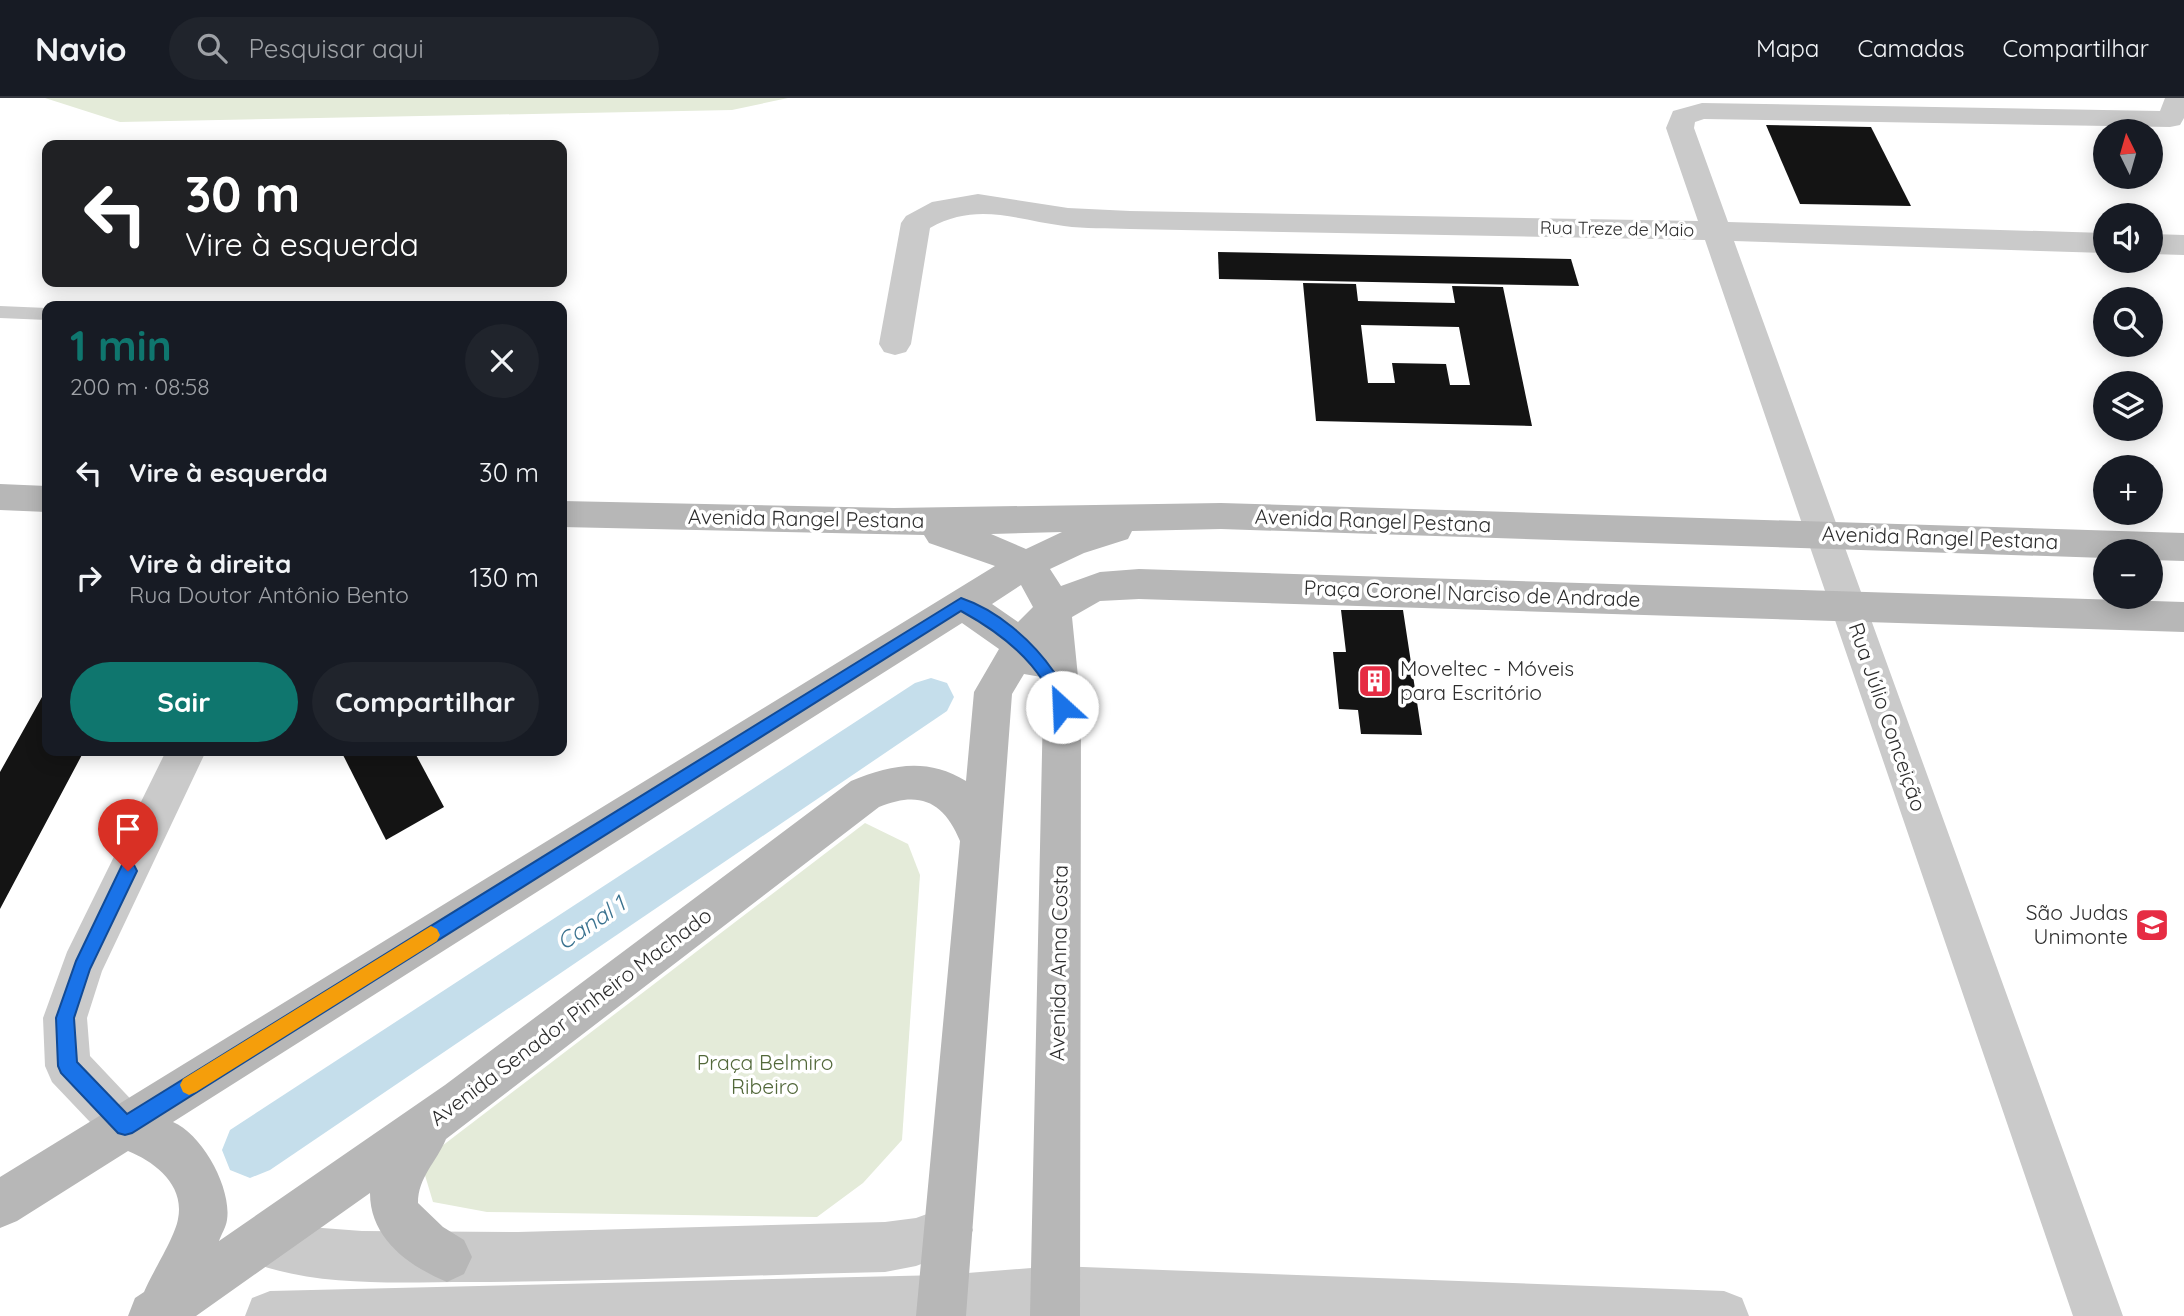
<!DOCTYPE html>
<html lang="pt">
<meta charset="utf-8">
<style>
:root{--surface:#171b24;--page:#20242c;--text:#f1f3f6;--muted:#9ea1a6;--line:#363941;--accent:#0f766e}
body{margin:0;font-family:Quicksand,sans-serif;background:var(--page);color:var(--text);height:100vh;display:flex;flex-direction:column;font-size:26px;white-space:nowrap}
*{box-sizing:border-box;margin:0}
p{font-size:23px;color:var(--muted)}
.icon{flex:none;width:38px;height:38px;fill:none;stroke:currentColor;stroke-width:2;stroke-linecap:round;stroke-linejoin:round}
.map{position:relative;flex:1;overflow:hidden}
.sheet{position:absolute;left:42px;top:203px;width:525px;height:455px;display:flex;flex-direction:column;background:var(--surface);border-radius:14px;box-shadow:0 4px 18px #0003}
.sheet>*{flex:none}
.banner{position:absolute;left:42px;top:42px;width:525px;height:147px;border-radius:14px;box-shadow:0 4px 18px #0003;background:#202124;color:#fff;overflow:hidden}
.needle{width:46px;rotate:355deg}
.fabs{position:absolute;left:2093px;top:21px;display:grid;gap:14px}
.fabs a{display:grid;place-items:center;width:70px;height:70px;border-radius:50%;background:var(--surface);box-shadow:0 4px 18px #0003;font-size:35px}
.pin{position:absolute;display:grid;place-items:center;width:60px;height:60px;color:#fff;margin:-72px -30px;border-radius:50% 50% 50% 0;rotate:-45deg;box-shadow:0 0 7px #0007}
.pin .icon{rotate:45deg}
.me{position:absolute;width:77px;margin:-38px;rotate:335deg;stroke-linejoin:round;filter:drop-shadow(0 0 5px #0008)}
.turn{display:flex;align-items:center;gap:24px;height:147px;padding:0 28px;font-size:32px}
.turn .icon{width:91px;height:91px;stroke-width:2.5}
.turn b{display:block;font-size:49px;line-height:60px}
.round{display:grid;place-items:center;flex:none;width:74px;height:74px;border-radius:37px;background:var(--page)}
.overview{display:flex;align-items:center;justify-content:space-between;height:119px;padding:0 28px}
h1{font-size:42px;font-weight:700;line-height:52px;color:var(--accent)}
.button{display:flex;gap:14px;margin-top:auto;padding:14px 28px}
.button a{flex:1;height:80px;border-radius:42px;background:var(--accent);color:#fff;font-size:28px;font-weight:700;line-height:80px;text-align:center}
.button a+a{background:var(--page);color:var(--text)}
ul{padding:0;list-style:none}
li{display:flex;align-items:center;gap:21px;height:105px;padding:0 28px}
li div{flex:1}
li b{display:block;font-size:26px}
li em{font-style:normal}
header{display:flex;align-items:center;gap:42px;box-sizing:border-box;height:98px;padding:0 35px;background:var(--surface);border-bottom:2px solid var(--line)}
header strong{font-size:33px}
nav{display:flex;gap:38px;margin-inline-start:auto;font-size:24px}
.search{width:490px;height:63px;background:var(--page);display:flex;align-items:center;gap:18px;box-sizing:border-box;padding:0 24px;border-radius:38px;color:var(--muted);font-size:26px}
.map>svg:first-child{display:block}
.green{fill:#e4ebd9}
.lines{fill:none;stroke-linecap:round;stroke-linejoin:round}
.canal{fill:#c5deeb;fill-rule:evenodd}
.building{fill:#141414;fill-rule:evenodd}
.lane{fill:#cacaca;fill-rule:evenodd}
.street{fill:#cacaca;fill-rule:evenodd}
.secondary{fill:#b7b7b7;fill-rule:evenodd}
.route{fill:#1a73e8;stroke:#114b97;stroke-width:2}
.slow{fill:#f59e0b}
.labels{text-anchor:middle;stroke-width:7;stroke-linejoin:round;paint-order:stroke}
.far-street-label{font-size:18px;fill:#2d2d2d;stroke:#fff}
.street-label{font-size:21px;fill:#2d2d2d;stroke:#fff}
.poi-label{font-size:21px;fill:#2d2d2d;stroke:#fff;text-anchor:start}
.park-label{font-size:21px;fill:#52683a;stroke:#fff}
.water-label{font-size:23px;font-style:italic;fill:#3a728f;stroke:#fff}
</style>
<header>
<strong>Navio</strong>
<div class="search"><svg class="icon" aria-label="search" viewBox="0 0 24 24"><circle cx="10" cy="10" r="6"/><path d="M15 15l6 6"/></svg>Pesquisar aqui</div>
<nav><a>Mapa</a><a>Camadas</a><a>Compartilhar</a></nav>
</header>
<div class="map">
<svg width="2184" height="1218" viewBox="0 0 2184 1218">
<rect width="100%" height="100%" fill="#fff"/>
<g class="green">
<polygon points="45,0 788,0 732,12 120,24"/>
<polygon points="865,725 908,746 920,777 902,1042 863,1085 817,1119 487,1114 433,1104 421,1064"/>
</g>
<g class="lines">
<polygon class="canal" points="931,580 947,585 954,599 947,613 270,1072 250,1080 230,1072 222,1052 230,1032 915,585"/>
</g>
<g class="building">
<polygon points="1766,27 1871,29 1911,108 1800,106"/>
<polygon points="1218,154 1571,161 1579,188 1219,181"/>
<path d="M1303,185L1356,186L1358,203L1455,205L1452,188L1503,189L1532,328L1316,323ZM1361,227L1459,229L1470,287H1450L1446,266L1392,265L1395,285H1368Z"/>
<polygon points="1341,512 1403,512 1422,637 1361,636 1358,612 1339,611 1333,554 1346,554"/>
<polygon points="47,590 47,653 84,653 0,811 0,674"/>
<polygon points="341,653 414,653 444,709 386,742"/>
</g>
<g class="lines">
<polygon class="lane" points="0,208 47,210 47,222 0,220"/>
<g class="street">
<path d="M2165,0H2184V20L2180,27L2170,29L1704,21L1695,24L1694,30L1728,124L2105,135V155L1734,143L2123,1218H2073L1705,142L1130,131C1108,130 1085,131 1064,128C1014,121 976,104 930,130L911,246L906,254L895,257L884,254L879,246L901,125L906,118L932,104L978,96L1068,110L1130,113L1698,123L1666,30L1673,13L1702,5L2160,13Z"/>
<polygon points="2151,136 2184,137 2184,157 2151,156"/>
<polygon points="166,653 206,653 102,873 87,920 90,958 141,1012 148,1028 141,1044 125,1051 109,1044 52,984 45,968 43,920 67,854"/>
<path d="M949,1108L966,1115L973,1132L966,1149L916,1168L885,1174C746,1177 608,1184 469,1184C396,1184 312,1190 243,1161L236,1144L243,1127L260,1120L309,1129L362,1133L518,1134L885,1124L916,1120Z"/>
<polygon points="1056,1168 1724,1193 1742,1200 1749,1218 245,1218 252,1200 270,1193 942,1177"/>
</g>
<g class="secondary">
<polygon points="0,386 47,388 47,414 0,412"/>
<path d="M562,403L894,410L1221,405L2184,435V463L2151,462V453H2105V460L1221,431L1132,433L1128,441L1084,455L1050,471L1061,488L1100,474L1139,471L2184,504V534L1139,501L1100,503L1072,519L1081,609L1080,1218H1030L1043,609L1041,579L1024,576L1012,596L966,1218H916L960,743C944,704 920,692 879,709L446,1041C436,1065 418,1079 418,1105L443,1129L464,1142L472,1159L464,1176L447,1184C409,1168 370,1141 370,1095L196,1218H128L135,1200L144,1194C152,1175 175,1139 178,1121C185,1087 155,1064 128,1053L17,1123L0,1130V1079L995,468L929,445L924,437L562,429ZM1062,434L1026,451L991,436ZM1021,487L1033,509L1018,524L992,506ZM962,525L999,551L974,594L966,683C926,659 891,667 851,683L445,987L219,1143C221,1137 226,1129 227,1122C232,1090 202,1036 173,1024Z"/>
</g>
</g>
<path class="route" d="M961,500C997,512 1032,542 1054,574C1061,584 1065,597 1070,609L1067,613H1056C1051,604 1049,592 1043,583C1024,553 992,530 961,513L132,1035L125,1037L118,1035L61,975L58,968L56,920L76,863L122,767L128,765L134,767L137,773L90,871L74,920L77,964L127,1016Z"/>
<polygon class="slow" points="431,828 437,831 440,837 437,843 196,994 189,997 183,994 180,987 183,981"/>
<defs>
<g id="building-square" transform="scale(1.75)"><rect x="-9" y="-9" width="18" height="18" rx="4" fill="#e62c43" stroke="#fff"/><path d="M-4-6H4V6H1V3H-1V6H-4ZM-2.5-4.3h1.7v1.8h-1.7ZM.8-4.3h1.7v1.8H.8ZM-2.5-1h1.7V.8h-1.7ZM.8-1h1.7V.8H.8Z" fill="#fff"/></g>
<g id="university-square" transform="scale(1.75)"><rect x="-9" y="-9" width="18" height="18" rx="4" fill="#e62c43" stroke="#fff"/><path d="M0-5L7-2L0 1L-7-2ZM-4 1L0 2.5L4 1V4Q0 6-4 4Z" fill="#fff"/></g>
</defs>
<g fill-rule="evenodd">
<use href="#building-square" x="1375" y="583"/>
<use href="#university-square" x="2152" y="827"/>
</g>
<g class="labels">
<g class="far-street-label">
<text transform="translate(1617 131) rotate(1)" y="6">Rua Treze de Maio</text>
</g>
<g class="street-label">
<text transform="translate(806 421) rotate(1)" y="7">Avenida Rangel Pestana</text>
<text transform="translate(1373 423) rotate(2)" y="7">Avenida Rangel Pestana</text>
<text transform="translate(1940 440) rotate(2)" y="7">Avenida Rangel Pestana</text>
<text transform="translate(1472 496) rotate(2)" y="7">Praça Coronel Narciso de Andrade</text>
<text transform="translate(1887 619) rotate(71)" y="7">Rua Júlio Conceição</text>
<text transform="translate(1059 865) rotate(-89)" y="7">Avenida Anna Costa</text>
<text transform="translate(571 919) rotate(-37)" y="7">Avenida Senador Pinheiro Machado</text>
</g>
<g class="poi-label">
<text x="1400" y="578">Moveltec - Móveis<tspan x="1400" dy="24">para Escritório</tspan></text>
<text x="2128" y="822" text-anchor="end">São Judas<tspan x="2128" dy="24">Unimonte</tspan></text>
</g>
<g class="park-label">
<text x="765" y="972">Praça Belmiro<tspan x="765" dy="24">Ribeiro</tspan></text>
</g>
<g class="water-label">
<text transform="translate(591 825) rotate(-34)" y="8">Canal 1</text>
</g>
</g>
</svg>
<div class="fabs">
<a><svg class="needle" viewBox="-14 -14 28 28"><path d="M0-13l5 13h-10z" fill="#e53935"/><path d="M0 13l5-13h-10z" fill="#9ea1a6"/></svg></a>
<a><svg class="icon" aria-label="sound" viewBox="0 0 24 24"><path d="M4 9h4l5-4v14l-5-4H4zM17 9q2 3 0 6"/></svg></a>
<a><svg class="icon" aria-label="search" viewBox="0 0 24 24"><circle cx="10" cy="10" r="6"/><path d="M15 15l6 6"/></svg></a>
<a><svg class="icon" aria-label="layers" viewBox="0 0 24 24"><path d="M12 4l9 5-9 5-9-5zM3 14l9 5 9-5"/></svg></a>
<a>+</a>
<a>−</a>
</div>
<div class="pin" style="left:128px;top:773px;background:#d93025"><svg class="icon" aria-label="arrive" viewBox="0 0 24 24"><path d="M6 21V4h12l-3 4 3 4H6"/></svg></div>
<svg class="me" style="left:1062px;top:609px" viewBox="-20 -20 40 40"><circle r="19" fill="#fff"/><path d="M0-13L10 11 0 6-10 11z" fill="#1a73e8"/></svg>
<div class="banner">
<div class="turn"><svg class="icon" aria-label="left" viewBox="0 0 24 24"><path d="M17 20v-9H6M10 6l-5 5 5 5"/></svg><div><b>30 m</b>Vire à esquerda</div></div>
</div>
<section class="sheet">
<div class="overview"><div><h1>1 min</h1><p>200 m · 08:58</p></div><a class="round"><svg class="icon" aria-label="close" viewBox="0 0 24 24"><path d="M6 6l12 12M18 6L6 18"/></svg></a></div>
<ul>
<li><svg class="icon" aria-label="left" viewBox="0 0 24 24"><path d="M17 20v-9H6M10 6l-5 5 5 5"/></svg><div><b>Vire à esquerda</b></div><em>30 m</em></li>
<li><svg class="icon" aria-label="right" viewBox="0 0 24 24"><path d="M7 20v-9h11M14 6l5 5-5 5"/></svg><div><b>Vire à direita</b><p>Rua Doutor Antônio Bento</p></div><em>130 m</em></li>
</ul>
<div class="button"><a>Sair</a><a>Compartilhar</a></div>
</section>
</div>
